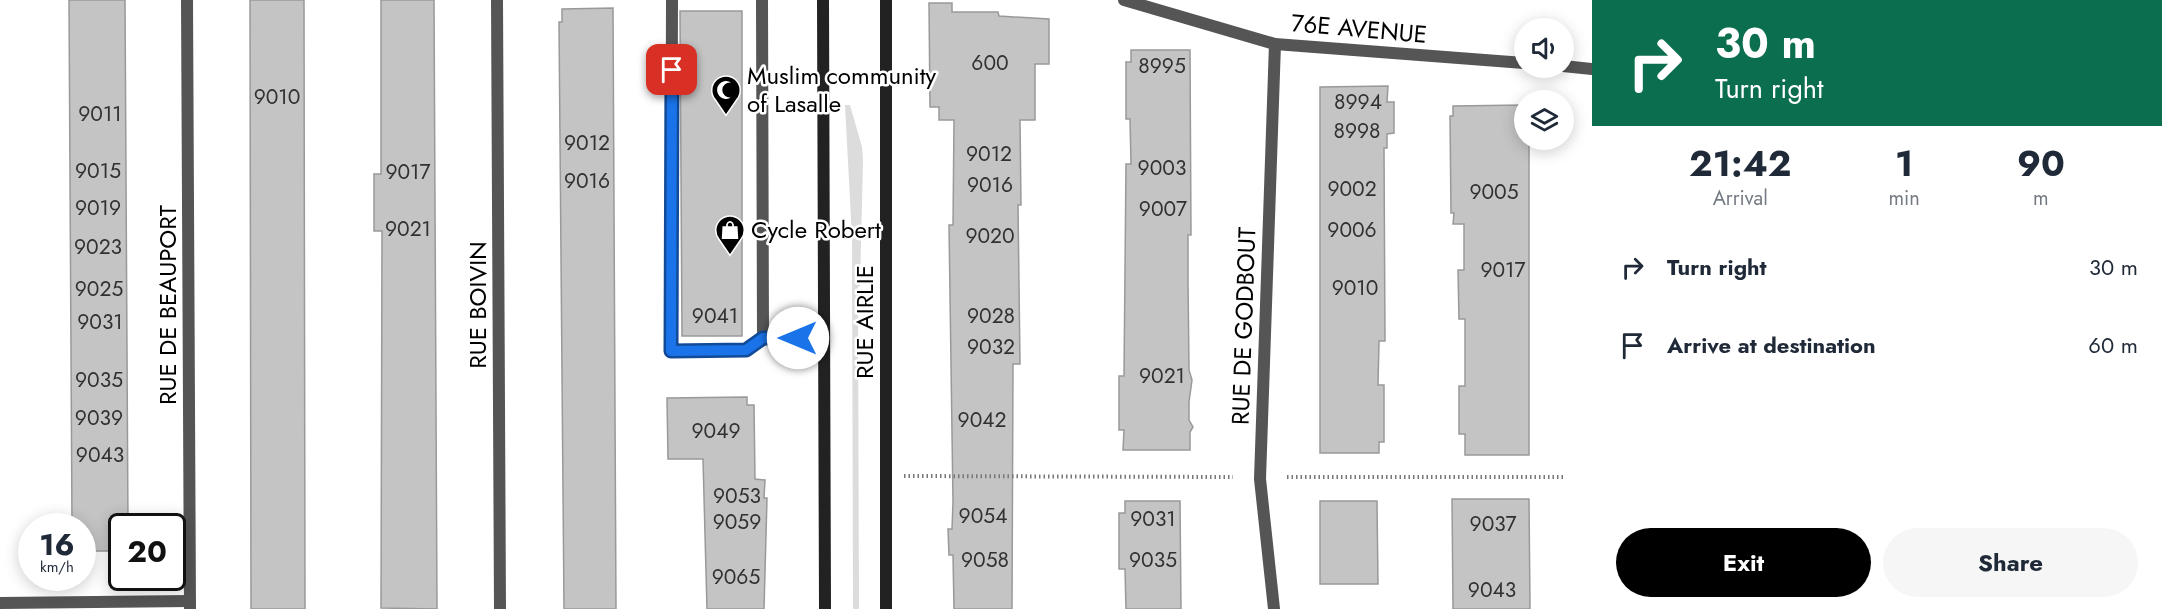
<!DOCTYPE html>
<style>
:root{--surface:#fff;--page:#f6f6f7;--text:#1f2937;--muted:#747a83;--accent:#000}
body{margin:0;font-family:Jost,sans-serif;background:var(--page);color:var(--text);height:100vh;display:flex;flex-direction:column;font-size:22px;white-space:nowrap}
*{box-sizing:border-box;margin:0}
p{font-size:20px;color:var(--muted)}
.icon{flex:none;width:33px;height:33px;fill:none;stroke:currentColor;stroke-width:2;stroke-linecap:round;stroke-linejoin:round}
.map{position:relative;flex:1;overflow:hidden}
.side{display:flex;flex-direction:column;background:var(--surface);width:570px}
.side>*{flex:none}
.banner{background:#0b6e4f;color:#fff;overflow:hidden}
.fabs{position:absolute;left:1514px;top:18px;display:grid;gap:12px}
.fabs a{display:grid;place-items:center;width:60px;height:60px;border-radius:50%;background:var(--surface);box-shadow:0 3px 15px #0003;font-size:30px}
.speed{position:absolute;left:18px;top:513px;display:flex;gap:12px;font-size:30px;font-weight:700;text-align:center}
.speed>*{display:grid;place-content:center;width:78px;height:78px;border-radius:50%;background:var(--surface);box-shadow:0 3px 15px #0003;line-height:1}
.speed small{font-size:15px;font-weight:400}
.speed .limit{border:3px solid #111;border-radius:9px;background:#fff;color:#111}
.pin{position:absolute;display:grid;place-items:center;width:51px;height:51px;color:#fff;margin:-26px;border-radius:12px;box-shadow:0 3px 9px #0006}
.me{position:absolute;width:66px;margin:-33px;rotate:270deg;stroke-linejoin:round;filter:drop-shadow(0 0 4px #0008)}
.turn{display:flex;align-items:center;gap:21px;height:126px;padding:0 24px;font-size:27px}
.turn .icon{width:78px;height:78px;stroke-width:2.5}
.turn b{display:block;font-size:42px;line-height:51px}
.eta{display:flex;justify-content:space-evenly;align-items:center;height:102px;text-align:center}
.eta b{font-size:36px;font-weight:700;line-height:42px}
.action{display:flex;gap:12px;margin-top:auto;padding:12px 24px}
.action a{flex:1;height:69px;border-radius:36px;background:var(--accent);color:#fff;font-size:24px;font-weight:700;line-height:69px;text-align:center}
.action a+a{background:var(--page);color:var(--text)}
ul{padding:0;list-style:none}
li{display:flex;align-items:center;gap:18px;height:78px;padding:0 24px}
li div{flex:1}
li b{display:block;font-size:22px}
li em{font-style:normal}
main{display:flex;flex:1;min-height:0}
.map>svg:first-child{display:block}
.green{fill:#dcdcdc}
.building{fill:#c4c4c4;stroke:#999;stroke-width:1.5}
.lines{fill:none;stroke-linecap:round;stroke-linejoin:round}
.path{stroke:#777;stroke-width:4;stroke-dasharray:1.5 3;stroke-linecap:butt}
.service{stroke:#555;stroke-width:12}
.minor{stroke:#555;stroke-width:12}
.secondary{stroke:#222;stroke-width:12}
.route-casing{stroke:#114b97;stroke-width:15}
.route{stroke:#1a73e8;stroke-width:10}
.labels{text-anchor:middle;stroke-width:5;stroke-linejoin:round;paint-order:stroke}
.number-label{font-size:21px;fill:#313131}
.street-label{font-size:24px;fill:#000;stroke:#fff}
.poi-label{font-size:24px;fill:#000;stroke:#fff;text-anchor:start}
</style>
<main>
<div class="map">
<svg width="1592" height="609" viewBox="0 0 1592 609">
<rect width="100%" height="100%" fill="#fff"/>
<polygon class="green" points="845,105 850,105 862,147 863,160 860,286 858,287 859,609 853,609 852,238"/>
<g class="building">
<polygon points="69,0 125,0 128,526 122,526 122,551 82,551 82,526 72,526"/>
<polygon points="250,0 304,0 305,609 251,609"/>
<polygon points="381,0 434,0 437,609 381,608 382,231 374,231 374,174 381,174"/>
<polygon points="929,3 952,3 952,12 998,12 999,16 1049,19 1049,64 1035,64 1035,120 1020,120 1021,205 1018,205 1020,364 1013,364 1012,609 954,609 953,555 949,555 948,529 952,529 953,502 949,225 953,225 954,120 939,120 939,107 930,107"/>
<polygon points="613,8 616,609 564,609 559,22 562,22 562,9"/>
<polygon points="680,11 742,11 742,336 682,336"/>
<polygon points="1131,50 1190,50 1191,235 1188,235 1188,281 1189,370 1192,380 1189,402 1189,420 1193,427 1190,432 1190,450 1123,450 1124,430 1119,430 1119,376 1124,376 1126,164 1131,164 1130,119 1126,119 1126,62 1131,62"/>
<polygon points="1388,86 1387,102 1394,102 1394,133 1387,134 1387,148 1384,148 1385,341 1379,341 1378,385 1384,385 1384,442 1379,442 1379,453 1320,453 1320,87"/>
<polygon points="1524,105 1524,140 1529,140 1529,455 1465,455 1465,434 1459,434 1459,386 1465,386 1465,319 1459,319 1458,270 1464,270 1464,224 1453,224 1454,213 1451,213 1450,116 1453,116 1453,106"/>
<polygon points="747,397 747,405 754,405 755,479 765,480 764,498 767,498 764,609 707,609 703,459 668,459 667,398"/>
<polygon points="1452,499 1529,499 1530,609 1453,609"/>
<polygon points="1125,501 1180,501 1181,609 1126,609 1125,569 1119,569 1119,513 1125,513"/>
<polygon points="1320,501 1377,501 1378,584 1320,584"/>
</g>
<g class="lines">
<g class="path">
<polyline points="904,476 1233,477"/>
<polyline points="1287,477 1566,477"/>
</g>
<g class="service">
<polyline points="672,0 671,351 746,350 763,338"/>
<polyline points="762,0 763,338 824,338"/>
</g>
<g class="minor">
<polyline points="187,0 190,609"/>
<polyline points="497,0 500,609"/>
<polyline points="1124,0 1275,44 1524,63"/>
<polyline points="1563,66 1592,69"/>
<polyline points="0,603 190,601"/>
<polyline points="1274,609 1260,479 1275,44"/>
</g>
<g class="secondary">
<polyline points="823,0 825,609"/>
<polyline points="886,0 886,609"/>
</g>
</g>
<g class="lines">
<g class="route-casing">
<polyline id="route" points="672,70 671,351 746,350 763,338 798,338"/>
</g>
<use href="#route" class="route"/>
</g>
<defs>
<g id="mosque-pin" transform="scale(1.5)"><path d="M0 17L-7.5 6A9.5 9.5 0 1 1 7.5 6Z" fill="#000" stroke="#fff"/><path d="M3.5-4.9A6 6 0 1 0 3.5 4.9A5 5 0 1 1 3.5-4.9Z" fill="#fff"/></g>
<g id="shop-pin" transform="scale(1.5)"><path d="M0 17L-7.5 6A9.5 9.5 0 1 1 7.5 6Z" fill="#000" stroke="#fff"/><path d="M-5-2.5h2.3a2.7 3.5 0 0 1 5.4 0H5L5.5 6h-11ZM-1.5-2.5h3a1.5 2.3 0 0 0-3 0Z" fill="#fff"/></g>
</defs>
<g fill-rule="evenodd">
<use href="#mosque-pin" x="726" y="90"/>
<use href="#shop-pin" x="730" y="230"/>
</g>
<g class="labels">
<g class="number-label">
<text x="990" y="70">600</text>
<text x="1162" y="73">8995</text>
<text x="277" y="104">9010</text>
<text x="1358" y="109">8994</text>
<text x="100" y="121">9011</text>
<text x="1357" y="138">8998</text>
<text x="587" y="150">9012</text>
<text x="989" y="161">9012</text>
<text x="1162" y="175">9003</text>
<text x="98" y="178">9015</text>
<text x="408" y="179">9017</text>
<text x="587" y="188">9016</text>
<text x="990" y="192">9016</text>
<text x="1352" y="196">9002</text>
<text x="1494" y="199">9005</text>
<text x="98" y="215">9019</text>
<text x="1163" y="216">9007</text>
<text x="408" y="236">9021</text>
<text x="1352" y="237">9006</text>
<text x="990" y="243">9020</text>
<text x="98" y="254">9023</text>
<text x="1503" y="277">9017</text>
<text x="1355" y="295">9010</text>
<text x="99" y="296">9025</text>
<text x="715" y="323">9041</text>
<text x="991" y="323">9028</text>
<text x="100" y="329">9031</text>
<text x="991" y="354">9032</text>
<text x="1162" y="383">9021</text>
<text x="99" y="387">9035</text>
<text x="99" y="425">9039</text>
<text x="982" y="427">9042</text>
<text x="716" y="438">9049</text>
<text x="100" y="462">9043</text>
<text x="737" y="503">9053</text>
<text x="983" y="523">9054</text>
<text x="1153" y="526">9031</text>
<text x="737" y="529">9059</text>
<text x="1493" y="531">9037</text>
<text x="985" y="567">9058</text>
<text x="1153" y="567">9035</text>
<text x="736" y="584">9065</text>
<text x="1492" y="597">9043</text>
</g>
<g class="street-label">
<text transform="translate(1359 29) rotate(5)" y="8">76E AVENUE</text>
<text transform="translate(168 305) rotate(-90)" y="8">RUE DE BEAUPORT</text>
<text transform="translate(478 305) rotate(-90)" y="8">RUE BOIVIN</text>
<text transform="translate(865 322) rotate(-90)" y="8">RUE AIRLIE</text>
<text transform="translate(1244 326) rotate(-88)" y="8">RUE DE GODBOUT</text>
</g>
<g class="poi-label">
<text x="747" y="84">Muslim community<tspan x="747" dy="28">of Lasalle</tspan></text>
<text x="751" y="238">Cycle Robert</text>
</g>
</g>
</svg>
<div class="fabs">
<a><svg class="icon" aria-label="sound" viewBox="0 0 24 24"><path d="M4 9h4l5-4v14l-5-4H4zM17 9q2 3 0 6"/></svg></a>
<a><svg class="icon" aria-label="layers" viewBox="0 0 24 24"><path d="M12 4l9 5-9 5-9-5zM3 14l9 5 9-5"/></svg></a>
</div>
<div class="speed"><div>16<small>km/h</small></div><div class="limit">20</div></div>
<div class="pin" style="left:672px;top:70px;background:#d93025"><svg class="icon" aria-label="arrive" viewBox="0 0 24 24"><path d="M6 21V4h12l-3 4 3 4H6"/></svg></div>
<svg class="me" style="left:798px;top:338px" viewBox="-20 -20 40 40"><circle r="19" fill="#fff"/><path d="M0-13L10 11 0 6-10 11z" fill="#1a73e8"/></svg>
</div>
<section class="side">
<div class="banner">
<div class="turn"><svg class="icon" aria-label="right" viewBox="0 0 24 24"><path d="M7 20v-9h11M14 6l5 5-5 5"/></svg><div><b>30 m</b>Turn right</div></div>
</div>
<div class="eta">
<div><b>21:42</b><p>Arrival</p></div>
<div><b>1</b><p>min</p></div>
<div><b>90</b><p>m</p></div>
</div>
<ul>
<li><svg class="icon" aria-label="right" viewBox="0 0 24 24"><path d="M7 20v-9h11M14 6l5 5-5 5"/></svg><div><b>Turn right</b></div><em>30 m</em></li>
<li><svg class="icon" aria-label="arrive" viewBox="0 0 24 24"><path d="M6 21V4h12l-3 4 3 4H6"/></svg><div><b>Arrive at destination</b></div><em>60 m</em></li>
</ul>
<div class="action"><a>Exit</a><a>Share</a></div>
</section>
</main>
